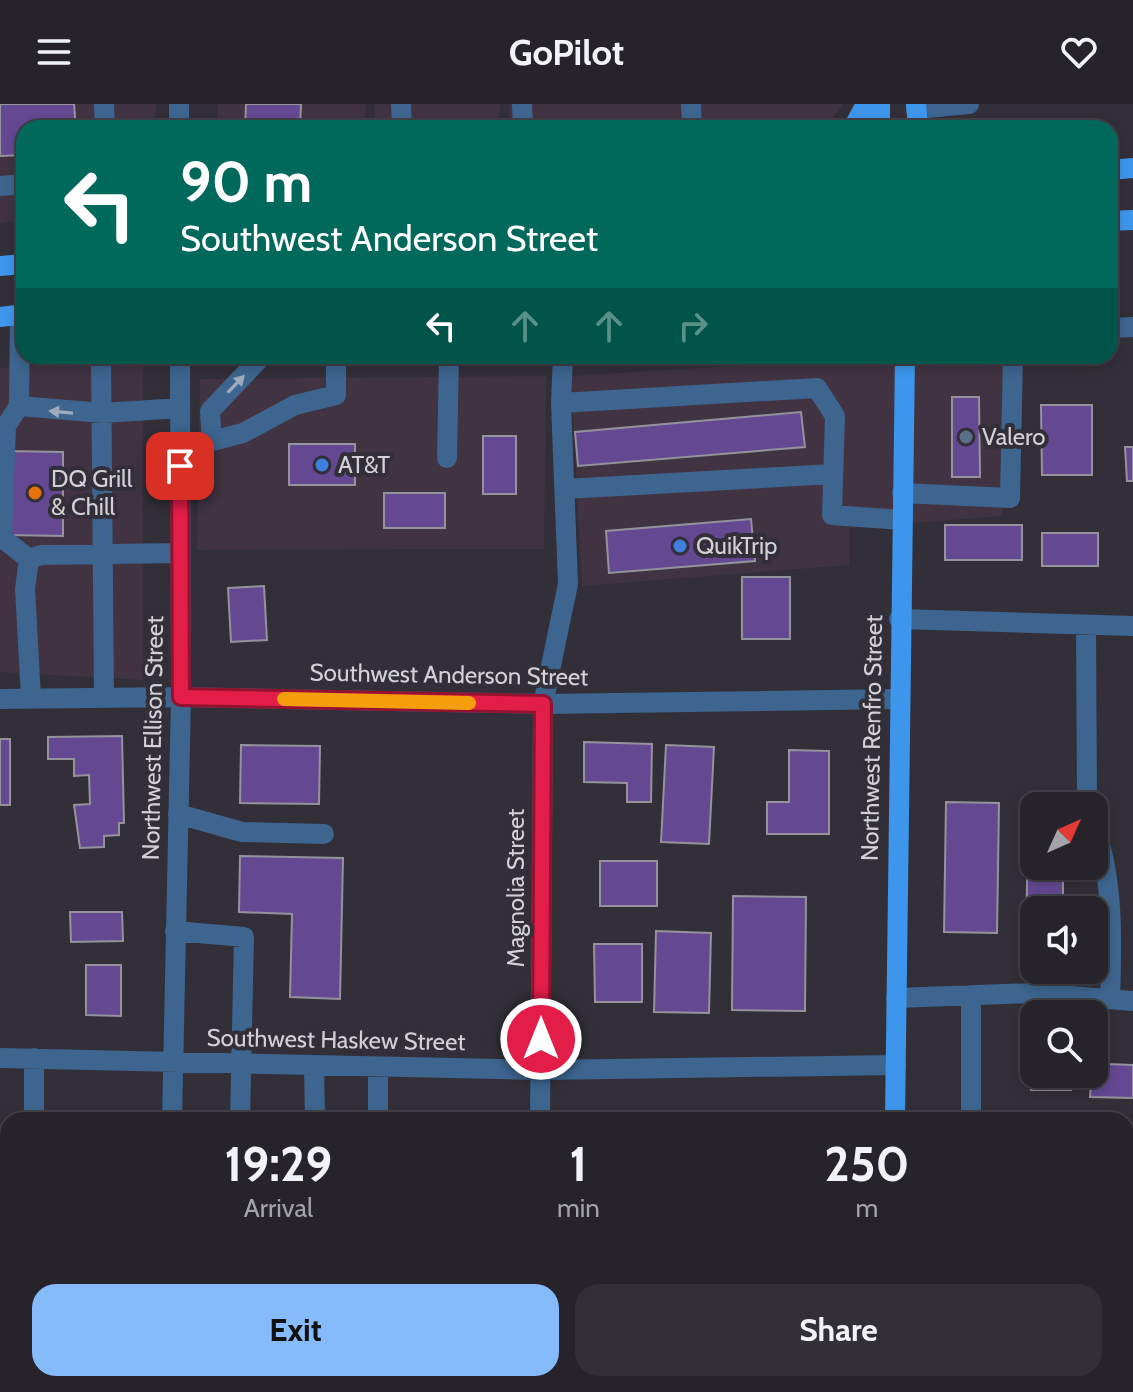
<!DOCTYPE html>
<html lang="en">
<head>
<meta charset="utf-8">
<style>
  :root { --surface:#26232a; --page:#322f36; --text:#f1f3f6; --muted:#a4a4a8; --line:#424047; --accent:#85bbfb }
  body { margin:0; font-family:Cabin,sans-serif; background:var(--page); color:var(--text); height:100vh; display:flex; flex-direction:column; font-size:30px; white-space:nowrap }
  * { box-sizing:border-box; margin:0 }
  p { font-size:26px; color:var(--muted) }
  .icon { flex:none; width:44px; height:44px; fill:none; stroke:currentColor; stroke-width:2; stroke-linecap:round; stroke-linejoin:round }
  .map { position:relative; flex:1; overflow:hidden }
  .side { position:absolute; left:0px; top:1008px; width:1134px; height:280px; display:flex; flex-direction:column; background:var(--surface); border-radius:24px 24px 0 0; box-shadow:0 4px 12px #0003,0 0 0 2px var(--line) }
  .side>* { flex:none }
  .hud { position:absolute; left:16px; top:16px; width:1102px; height:244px; border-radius:24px; box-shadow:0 4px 12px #0003,0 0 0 2px var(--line); background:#00695c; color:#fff; overflow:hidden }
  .needle { width:52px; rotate:45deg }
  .fabs { position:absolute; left:1020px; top:688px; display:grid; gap:16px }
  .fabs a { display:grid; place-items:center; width:88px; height:88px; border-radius:16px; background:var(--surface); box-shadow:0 4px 12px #0003,0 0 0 2px var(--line); font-size:40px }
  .pin { position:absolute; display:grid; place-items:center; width:68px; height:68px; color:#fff; margin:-34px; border-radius:16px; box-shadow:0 4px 12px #0006 }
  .me { position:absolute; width:88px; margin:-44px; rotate:0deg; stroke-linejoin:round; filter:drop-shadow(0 0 6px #0008) }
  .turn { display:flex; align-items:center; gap:28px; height:168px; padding:0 32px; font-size:36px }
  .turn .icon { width:104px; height:104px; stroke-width:2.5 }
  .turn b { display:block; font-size:56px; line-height:68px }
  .lanes { display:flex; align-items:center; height:76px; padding:0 32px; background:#0003; justify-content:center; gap:40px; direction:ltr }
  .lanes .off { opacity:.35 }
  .eta { display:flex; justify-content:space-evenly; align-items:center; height:136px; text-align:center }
  .eta b { font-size:48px; font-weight:700; line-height:56px }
  .action { display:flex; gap:16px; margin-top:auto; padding:16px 32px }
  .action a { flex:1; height:92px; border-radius:24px; background:var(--accent); color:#111; font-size:32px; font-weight:700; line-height:92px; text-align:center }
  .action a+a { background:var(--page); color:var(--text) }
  header { display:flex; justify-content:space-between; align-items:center; height:104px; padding:0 32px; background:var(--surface); font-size:36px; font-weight:700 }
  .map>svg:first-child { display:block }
</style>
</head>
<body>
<header><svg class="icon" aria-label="menu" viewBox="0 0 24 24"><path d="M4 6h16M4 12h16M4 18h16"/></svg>GoPilot<svg class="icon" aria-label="heart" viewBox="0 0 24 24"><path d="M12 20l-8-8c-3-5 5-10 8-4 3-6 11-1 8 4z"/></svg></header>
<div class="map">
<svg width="1133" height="1288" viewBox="0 0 1133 1288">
  <rect width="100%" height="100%" fill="#322f38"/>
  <path fill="#413341" d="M0,0H156L155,24H24V117L0,119Z
    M217,0H365L366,24H218Z
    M375,0H500L499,24H375Z
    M509,0H843L826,24H509Z
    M894,252H1004L1002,412L849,424V461L582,482L571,272Z
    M143,254V576L0,568V264Z
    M546,272L544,445L197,446L200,275Z"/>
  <path fill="#644892" stroke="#95929c" stroke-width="2" d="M0,0H74L76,24H24V51L0,52Z
    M246,0H301L300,24H245Z
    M952,293H979L980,373H952Z
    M1041,301H1092V371H1042Z
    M801,308L805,343L578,362L575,328Z
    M483,332H516V390H483Z
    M289,340H355V381H289Z
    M1125,343H1133V377H1127Z
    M6,347L63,348V432L6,431Z
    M384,389H445V424H384Z
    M751,415L755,457L609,469L606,427Z
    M945,421H1022V456H945Z
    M1042,429H1098V462H1042Z
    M742,473H790V535H742Z
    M264,482L267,536L231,538L228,484Z
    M122,632L124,719H119V731L104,732V743L80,744L74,701L90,700L89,671L74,672V655H48V633Z
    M0,635H10V701H0Z
    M584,638L652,640L651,698H627V679L584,678Z
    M241,641L320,642L319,700L240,699Z
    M666,641L714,643L709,740L661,738Z
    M789,646L829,647V730H767V698H789Z
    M946,698L999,699L997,829L944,828Z
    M1028,721H1034V762H1063V806H1034V840H1026Z
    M240,752L343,754L340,895L290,893L292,810L239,808Z
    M600,757H657V802H600Z
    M733,792L806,793L805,907L732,906Z
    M70,808H122L123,837L71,838Z
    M656,827L711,829L709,909L654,908Z
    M594,840H642V898H595Z
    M86,861H121V912L86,911Z
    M1094,939H1108V960L1133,961V994L1090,993Z
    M1031,952H1034V970H1070L1071,986H1031Z
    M79,1007H119V1016H79Z
    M1126,1158H1133V1235H1126Z
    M0,1206H8V1256H0Z
    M588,1280H831V1288H588Z
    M974,1280H1019V1288H974Z"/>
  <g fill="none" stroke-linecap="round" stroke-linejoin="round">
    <path stroke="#3d658f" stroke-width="20" d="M104,0L105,24
      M179,0V24
      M401,0L402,24
      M522,0L523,24
      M691,0L692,24
      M916,5L969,0
      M0,82L24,80
      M20,210L19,302L6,322L2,434L29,455
      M1110,224L1133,223
      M101,252L104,594
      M262,252L210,307L212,337L243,329L295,301L336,291V252
      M561,299L817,284L835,312L832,411L902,416
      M19,302L103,309L180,304
      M447,354L449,252
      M565,385L833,370
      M902,389L1010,394L1013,252
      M899,515L1133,522
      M1086,521L1087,702
      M31,594L25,485L29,455L41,451L180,449
      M0,595L181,593L543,600L898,595
      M178,710L242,728L324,730
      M1094,722C1114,775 1112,839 1110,895
      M175,827L244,833L240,1016
      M971,891V1016
      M896,894L1034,889L1133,897
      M0,954L541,966L896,961
      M314,962L315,1016
      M378,963V1016
      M34,1016V954
      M172,1016L181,593L180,252
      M540,1016L543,600L568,480L561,299L563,252
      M1126,1111L1133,1110
      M1126,1276H1133
      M241,1280V1288
      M317,1280L318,1288
      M382,1280V1288
      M456,1280L457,1288
      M1029,1280V1288
      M1078,1280L1079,1288
      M171,1288V1280
      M538,1288V1280"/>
    <path stroke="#3d96ec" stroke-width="20" d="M880,0V24
      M916,0L918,24
      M853,24L866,0
      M1110,66L1133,64
      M1110,117L1133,116
      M0,162L24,160
      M0,213L24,210
      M895,1016L905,252
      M897,1280V1288"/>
  </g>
  <defs><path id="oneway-solid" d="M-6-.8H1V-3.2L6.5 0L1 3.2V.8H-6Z" transform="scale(2)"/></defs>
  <g fill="#9eabbe">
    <use href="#oneway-solid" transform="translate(236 280) rotate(-46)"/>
    <use href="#oneway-solid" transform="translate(61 308) rotate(-175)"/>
  </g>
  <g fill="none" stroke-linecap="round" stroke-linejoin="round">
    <defs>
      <path id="route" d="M180,362L181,593L543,600L541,935"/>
    </defs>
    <use href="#route" stroke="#92132f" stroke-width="20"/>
    <use href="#route" stroke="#e11d48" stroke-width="14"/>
    <path stroke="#f59e0b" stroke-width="14" d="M284,595L469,599"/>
  </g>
  <circle fill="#5c6f8a" stroke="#322f38" stroke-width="3" cx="966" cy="333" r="8"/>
  <g fill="#3f7fe0" stroke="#322f38" stroke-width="3">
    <circle cx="322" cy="361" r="8"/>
    <circle cx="680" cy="442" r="8"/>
  </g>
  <circle fill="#e8710a" stroke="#322f38" stroke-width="3" cx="35" cy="389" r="8"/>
  <g text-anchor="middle" stroke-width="8" stroke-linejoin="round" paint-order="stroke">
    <g font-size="24" fill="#d3d1d7" stroke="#322f38" text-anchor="start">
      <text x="982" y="341">Valero</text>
      <text x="338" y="369">AT&amp;T</text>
      <text x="51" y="383">DQ Grill<tspan x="51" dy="28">&amp; Chill</tspan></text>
      <text x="696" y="450">QuikTrip</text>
    </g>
    <g font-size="24" fill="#d3d1d7" stroke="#322f38">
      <text transform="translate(449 571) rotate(1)" y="8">Southwest Anderson Street</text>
      <text transform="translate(153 634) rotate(-89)" y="8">Northwest Ellison Street</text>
      <text transform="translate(872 634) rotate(-89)" y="8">Northwest Renfro Street</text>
      <text transform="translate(516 784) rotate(-90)" y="8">Magnolia Street</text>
      <text transform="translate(336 936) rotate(1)" y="8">Southwest Haskew Street</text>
    </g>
  </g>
</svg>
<div class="fabs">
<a><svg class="needle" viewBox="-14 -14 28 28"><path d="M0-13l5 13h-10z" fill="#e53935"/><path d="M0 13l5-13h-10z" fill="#a4a4a8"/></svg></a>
<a><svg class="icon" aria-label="sound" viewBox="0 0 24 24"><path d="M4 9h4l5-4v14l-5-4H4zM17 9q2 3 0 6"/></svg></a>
<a><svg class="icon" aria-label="search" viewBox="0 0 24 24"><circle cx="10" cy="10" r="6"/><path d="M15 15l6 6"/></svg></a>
</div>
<div class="pin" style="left:180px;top:362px;background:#d93025"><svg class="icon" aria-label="arrive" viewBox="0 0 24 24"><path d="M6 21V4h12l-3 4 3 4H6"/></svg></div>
<svg class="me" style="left:541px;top:935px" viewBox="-20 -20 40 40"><circle r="17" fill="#e11d48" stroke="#fff" stroke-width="3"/><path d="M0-11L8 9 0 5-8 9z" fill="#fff"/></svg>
<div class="hud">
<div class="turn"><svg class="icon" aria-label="left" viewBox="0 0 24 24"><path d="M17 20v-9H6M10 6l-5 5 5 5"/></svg><div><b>90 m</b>Southwest Anderson Street</div></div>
<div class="lanes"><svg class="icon" aria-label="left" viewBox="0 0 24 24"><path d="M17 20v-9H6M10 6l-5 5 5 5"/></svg><svg class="icon off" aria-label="ahead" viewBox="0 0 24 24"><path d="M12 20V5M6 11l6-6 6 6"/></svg><svg class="icon off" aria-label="ahead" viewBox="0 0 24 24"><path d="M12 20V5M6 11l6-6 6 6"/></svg><svg class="icon off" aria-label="right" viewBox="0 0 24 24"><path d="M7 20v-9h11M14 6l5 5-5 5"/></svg></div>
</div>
<section class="side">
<div class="eta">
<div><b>19:29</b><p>Arrival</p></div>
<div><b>1</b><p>min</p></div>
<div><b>250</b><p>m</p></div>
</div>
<div class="action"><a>Exit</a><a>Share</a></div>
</section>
</div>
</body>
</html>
